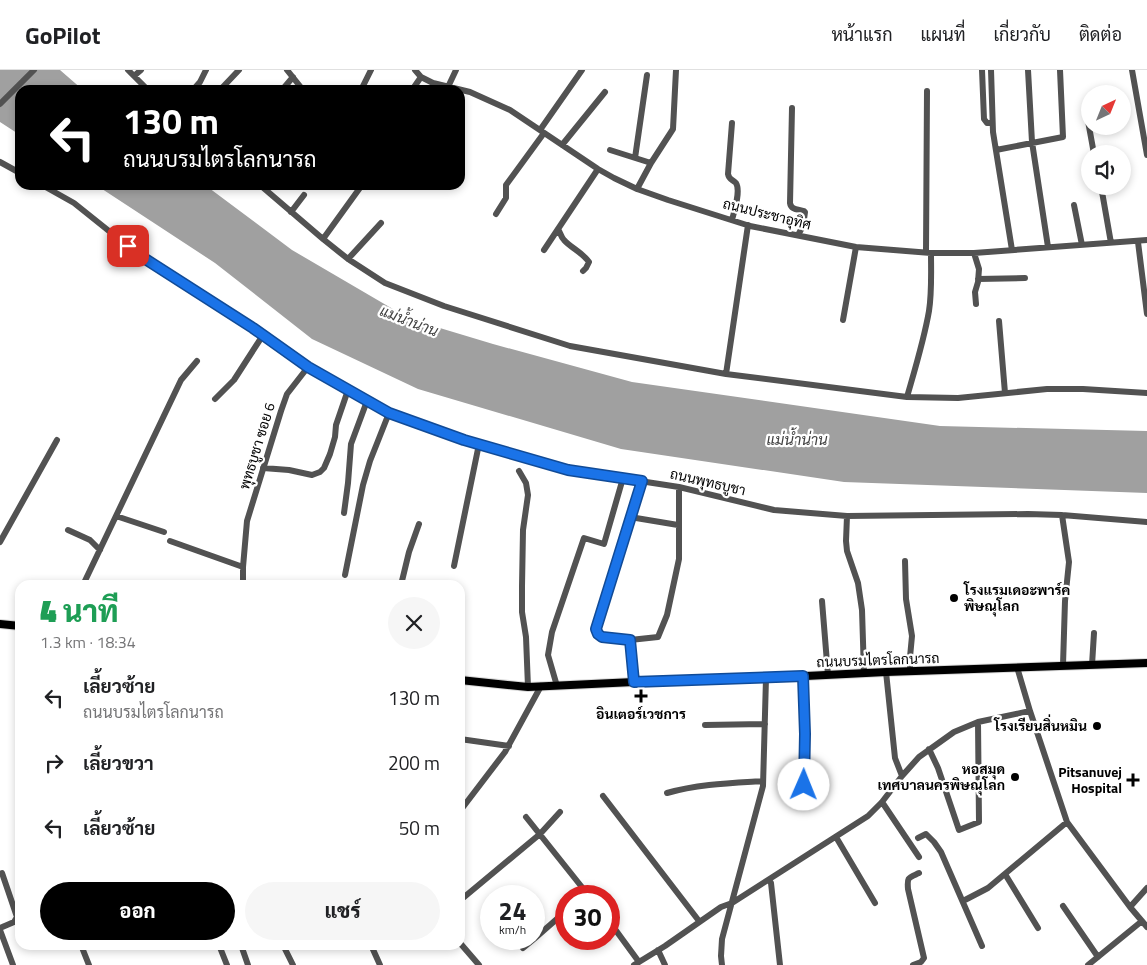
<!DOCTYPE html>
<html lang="th">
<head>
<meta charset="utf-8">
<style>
  :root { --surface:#fff; --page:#f6f6f6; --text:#202124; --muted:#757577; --line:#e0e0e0; --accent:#000 }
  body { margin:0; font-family:"Titillium Web",Sarabun,sans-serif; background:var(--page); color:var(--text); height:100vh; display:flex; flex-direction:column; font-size:19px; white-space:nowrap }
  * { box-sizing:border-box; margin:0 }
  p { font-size:16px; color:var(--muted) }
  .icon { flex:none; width:28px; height:28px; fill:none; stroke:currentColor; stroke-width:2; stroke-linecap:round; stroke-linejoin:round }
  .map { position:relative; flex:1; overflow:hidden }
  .details { position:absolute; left:15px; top:510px; width:450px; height:370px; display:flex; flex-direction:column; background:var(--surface); border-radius:15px; box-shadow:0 2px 8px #0003 }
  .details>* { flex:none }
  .hud { position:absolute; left:15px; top:15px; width:450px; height:105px; border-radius:15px; box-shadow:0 2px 8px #0003; background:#000; color:#fff; overflow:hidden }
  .needle { width:32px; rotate:43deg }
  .fabs { position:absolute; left:1081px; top:15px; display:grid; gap:10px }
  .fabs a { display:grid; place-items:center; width:50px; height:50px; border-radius:50%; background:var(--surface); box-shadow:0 2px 8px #0003; font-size:25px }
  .speed { position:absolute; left:480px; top:815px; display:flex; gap:10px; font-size:25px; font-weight:700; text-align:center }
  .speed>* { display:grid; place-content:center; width:65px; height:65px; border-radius:50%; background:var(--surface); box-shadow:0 2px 8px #0003; line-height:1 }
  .speed small { font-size:12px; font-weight:400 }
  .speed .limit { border:8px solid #d22; background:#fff; color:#111 }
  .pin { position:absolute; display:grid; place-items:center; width:42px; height:42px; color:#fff; margin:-21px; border-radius:10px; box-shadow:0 2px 8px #0006 }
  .me { position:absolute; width:55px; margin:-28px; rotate:1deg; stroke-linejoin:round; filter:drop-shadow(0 0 4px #0008) }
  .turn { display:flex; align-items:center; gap:18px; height:105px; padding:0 25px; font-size:22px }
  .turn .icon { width:65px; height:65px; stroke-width:2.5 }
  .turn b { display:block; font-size:35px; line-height:42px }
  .round { display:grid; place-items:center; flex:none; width:52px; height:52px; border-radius:26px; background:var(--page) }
  .overview { display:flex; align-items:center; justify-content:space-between; height:85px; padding:0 25px }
  h1 { font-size:30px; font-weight:800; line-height:38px; color:#1e9e55 }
  .primary-button { display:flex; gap:10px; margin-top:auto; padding:10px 25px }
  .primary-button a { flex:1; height:58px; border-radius:30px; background:var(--accent); color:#fff; font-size:20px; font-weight:800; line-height:58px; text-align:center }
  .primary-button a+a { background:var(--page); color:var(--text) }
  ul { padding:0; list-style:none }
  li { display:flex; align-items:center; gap:15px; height:65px; padding:0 25px }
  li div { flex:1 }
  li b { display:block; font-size:19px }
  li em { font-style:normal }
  header { display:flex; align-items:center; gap:30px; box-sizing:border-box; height:70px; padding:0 25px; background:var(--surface); border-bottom:1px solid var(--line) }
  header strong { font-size:24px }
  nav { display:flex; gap:28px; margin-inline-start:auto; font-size:18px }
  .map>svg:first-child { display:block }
</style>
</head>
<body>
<header>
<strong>GoPilot</strong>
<nav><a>หน้าแรก</a><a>แผนที่</a><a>เกี่ยวกับ</a><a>ติดต่อ</a></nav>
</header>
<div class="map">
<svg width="1147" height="895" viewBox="0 0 1147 895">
  <rect width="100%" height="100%" fill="#fff"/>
  <path fill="#a0a0a0" d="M0,0H60L83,20H20V65L0,52Z
    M96,115H205L292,180L410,249L493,274L632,312L940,356L1147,361V423L844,412L621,379L418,319L312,269L215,193Z"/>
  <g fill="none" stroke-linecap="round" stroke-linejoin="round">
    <defs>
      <path id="major" d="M0,554L20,556
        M460,610L528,617L634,612L766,608L886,602L1147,593"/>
    </defs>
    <use href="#major" stroke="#dbdbdb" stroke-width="10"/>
    <path stroke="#525252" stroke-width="6" d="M128,0L134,6L141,0
      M287,0L303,20
      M415,0L421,7L433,13L470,22L510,40L598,99L614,108L637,119L668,130L750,156L856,177L931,183H974L1147,170
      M982,0L984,49L987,53H992
      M991,0L993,62L1012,180
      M1028,0L1032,72L1048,177
      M1132,0L1147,85
      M134,6L148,20
      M448,17L456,0
      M193,20L200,12L206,0
      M220,20L239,0
      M282,20L293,7
      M361,20L371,0
      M412,20L421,7
      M0,34L34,0
      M792,38L790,133C791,140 798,139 804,141L805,142L803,156L798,165
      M1086,40L1094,84
      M540,60L582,0
      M562,75L605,22
      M610,80L651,93
      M996,80L1063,67L1060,0
      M635,88L647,5
      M0,92L20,103
      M42,115L74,133L139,185L253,258L308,297L389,343L464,370L568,400L679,417L774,440L847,446L1028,444L1062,445L1147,452
      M260,115L323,169L348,189L385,213L444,236L570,276L726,304L907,327L958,328L1047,319H1083L1147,323
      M1101,116L1111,173
      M637,119L651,93L673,59L676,0
      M1074,135L1082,175
      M291,142L304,125
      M496,144L506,128V115L544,63
      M732,150C734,142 741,121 736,113C732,109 729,110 728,104L732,53
      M558,159C560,162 561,167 564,170C571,178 582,182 589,192L586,198L583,201
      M323,169L362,115
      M1138,172L1147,244
      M544,180L598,99
      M926,182L927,21
      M974,183L979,199L978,212L975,222L976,234
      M348,189L381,153
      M978,209L1025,208
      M843,250L856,177
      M999,251L1005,323
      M726,304L748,155
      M907,327C915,299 924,270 929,241C932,222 931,202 931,183
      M215,329L234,310L263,265
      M263,398L289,400L312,405L320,402L324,398L330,384L335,367L336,355L348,320
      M519,401L526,413L528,425L523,460L522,516V542L526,567L528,617
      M344,443L348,413L351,374L367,331
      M1062,445L1069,492L1065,531L1063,595
      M116,446L164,462
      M847,446L846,471L847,481L858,513L862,540L864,603
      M630,447L678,455
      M68,460L90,470L100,480
      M170,471L243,497
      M0,472L57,370
      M905,491L906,529L912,566L910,587V601
      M454,496L479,374
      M345,505L363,415L370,391L389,343
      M83,515L181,310L197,291
      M243,515V497L247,451L281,341L287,324L308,297
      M401,515L409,482L419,454
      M822,531L828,605
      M630,570L658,567L667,545L679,489V417
      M1092,595L1094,563
      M1017,597L1030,641L1067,752L1130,837L1147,857
      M886,602L895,688L902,706
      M803,606L805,664L804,715
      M634,612L630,570L602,567L597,564L596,559L642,411
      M557,616L548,585L552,562L584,468L604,474L623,408
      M705,655L765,654
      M460,669L509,676
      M929,679L938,698L959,760L979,752L978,652
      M667,723C698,714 731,713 763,711
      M603,726L699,851
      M882,732L919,787
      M460,741L505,682L541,616
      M526,747L589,826
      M836,767L875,833
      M918,768L926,764L934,772L941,782L982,876
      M1005,804L1038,858
      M769,810L771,813L780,895
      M463,828L540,764L560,742
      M963,831L988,818L1067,752
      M1063,836L1098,887
      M1130,837L1147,818
      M609,851L639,892
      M0,858L14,852L17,847L2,803
      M0,860L13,895
      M534,869L566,841
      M460,873L479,895
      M81,875L89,895
      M219,875L227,895
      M241,875L248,895
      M283,875L293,895
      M371,875L380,895
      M523,878L534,869
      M658,880L665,895
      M634,895L665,876L721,837L732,833L868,746L882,732L902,706L919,687L954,662L978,652L1030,641
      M722,895L721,886L722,869L763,716L766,608
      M913,895L921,892L924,888L908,819C907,807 908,808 919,803
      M1088,895L1142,851"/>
    <use href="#major" stroke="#000" stroke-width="8"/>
  </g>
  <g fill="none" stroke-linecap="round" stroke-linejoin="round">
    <defs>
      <path id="route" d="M128,176L139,185L253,258L308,297L389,343L464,370L568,400L642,411L596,559L598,564L602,567L630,570L634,612L803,606L805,664L804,715"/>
    </defs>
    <use href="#route" stroke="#114b97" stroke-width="12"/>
    <use href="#route" stroke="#1a73e8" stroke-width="9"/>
  </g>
  <g fill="#000" stroke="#fff" stroke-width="2">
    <circle cx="954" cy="528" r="5"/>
    <path d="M638.5 618.5h5v5h5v5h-5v5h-5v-5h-5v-5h5z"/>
    <circle cx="1097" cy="656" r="5"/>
    <circle cx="1015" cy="707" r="5"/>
    <path d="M1130.5 702.5h5v5h5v5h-5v5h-5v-5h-5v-5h5z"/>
  </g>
  <g text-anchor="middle" stroke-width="4.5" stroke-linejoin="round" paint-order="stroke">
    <g font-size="14" fill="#000" stroke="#fff">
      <text transform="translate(767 144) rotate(14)" y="5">ถนนประชาอุทิศ</text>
      <text transform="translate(257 376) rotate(-73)" y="5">พุทธบูชา ซอย 6</text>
      <text transform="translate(708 412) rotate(13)" y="5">ถนนพุทธบูชา</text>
      <text transform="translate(878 590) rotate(-2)" y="5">ถนนบรมไตรโลกนารถ</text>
    </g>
    <g font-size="14" font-weight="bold" fill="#000" stroke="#fff" text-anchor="end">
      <text x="964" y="525" text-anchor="start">โรงแรมเดอะพาร์ค<tspan x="964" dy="16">พิษณุโลก</tspan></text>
      <text x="641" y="649" text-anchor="middle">อินเตอร์เวชการ</text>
      <text x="1087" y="661">โรงเรียนสิ่นหมิน</text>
      <text x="1005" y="704">หอสมุด<tspan x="1005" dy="16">เทศบาลนครพิษณุโลก</tspan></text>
      <text x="1122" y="707">Pitsanuvej<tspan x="1122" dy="16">Hospital</tspan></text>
    </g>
    <g font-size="15" font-style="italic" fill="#414141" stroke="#fff">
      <text transform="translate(409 251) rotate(21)" y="5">แม่น้ำน่าน</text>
      <text x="797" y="375">แม่น้ำน่าน</text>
    </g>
  </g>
</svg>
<div class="fabs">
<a><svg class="needle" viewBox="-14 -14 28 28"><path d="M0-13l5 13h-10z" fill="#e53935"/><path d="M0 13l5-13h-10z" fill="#757577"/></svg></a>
<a><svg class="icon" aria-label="sound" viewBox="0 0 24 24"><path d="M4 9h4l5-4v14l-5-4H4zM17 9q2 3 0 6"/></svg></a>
</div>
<div class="speed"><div>24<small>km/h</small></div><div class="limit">30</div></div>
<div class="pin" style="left:128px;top:176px;background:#d93025"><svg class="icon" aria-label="arrive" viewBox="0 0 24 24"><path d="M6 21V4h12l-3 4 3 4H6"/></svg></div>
<svg class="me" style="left:804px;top:715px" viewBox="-20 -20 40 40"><circle r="19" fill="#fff"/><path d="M0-13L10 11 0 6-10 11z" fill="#1a73e8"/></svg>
<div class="hud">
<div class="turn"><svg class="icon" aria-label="left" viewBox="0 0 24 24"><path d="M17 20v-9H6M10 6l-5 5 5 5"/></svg><div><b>130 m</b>ถนนบรมไตรโลกนารถ</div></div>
</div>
<section class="details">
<div class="overview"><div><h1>4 นาที</h1><p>1.3 km · 18:34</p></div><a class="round"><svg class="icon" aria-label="close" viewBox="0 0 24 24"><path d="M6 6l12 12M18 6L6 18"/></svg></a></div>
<ul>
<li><svg class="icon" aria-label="left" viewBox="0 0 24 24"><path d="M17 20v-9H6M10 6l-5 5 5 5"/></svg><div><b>เลี้ยวซ้าย</b><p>ถนนบรมไตรโลกนารถ</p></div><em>130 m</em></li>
<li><svg class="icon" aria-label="right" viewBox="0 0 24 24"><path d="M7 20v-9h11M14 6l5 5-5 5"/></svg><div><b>เลี้ยวขวา</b></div><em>200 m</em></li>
<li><svg class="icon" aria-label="left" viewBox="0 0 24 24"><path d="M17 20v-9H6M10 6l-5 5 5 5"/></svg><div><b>เลี้ยวซ้าย</b></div><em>50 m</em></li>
</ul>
<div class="primary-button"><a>ออก</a><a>แชร์</a></div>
</section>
</div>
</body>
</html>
